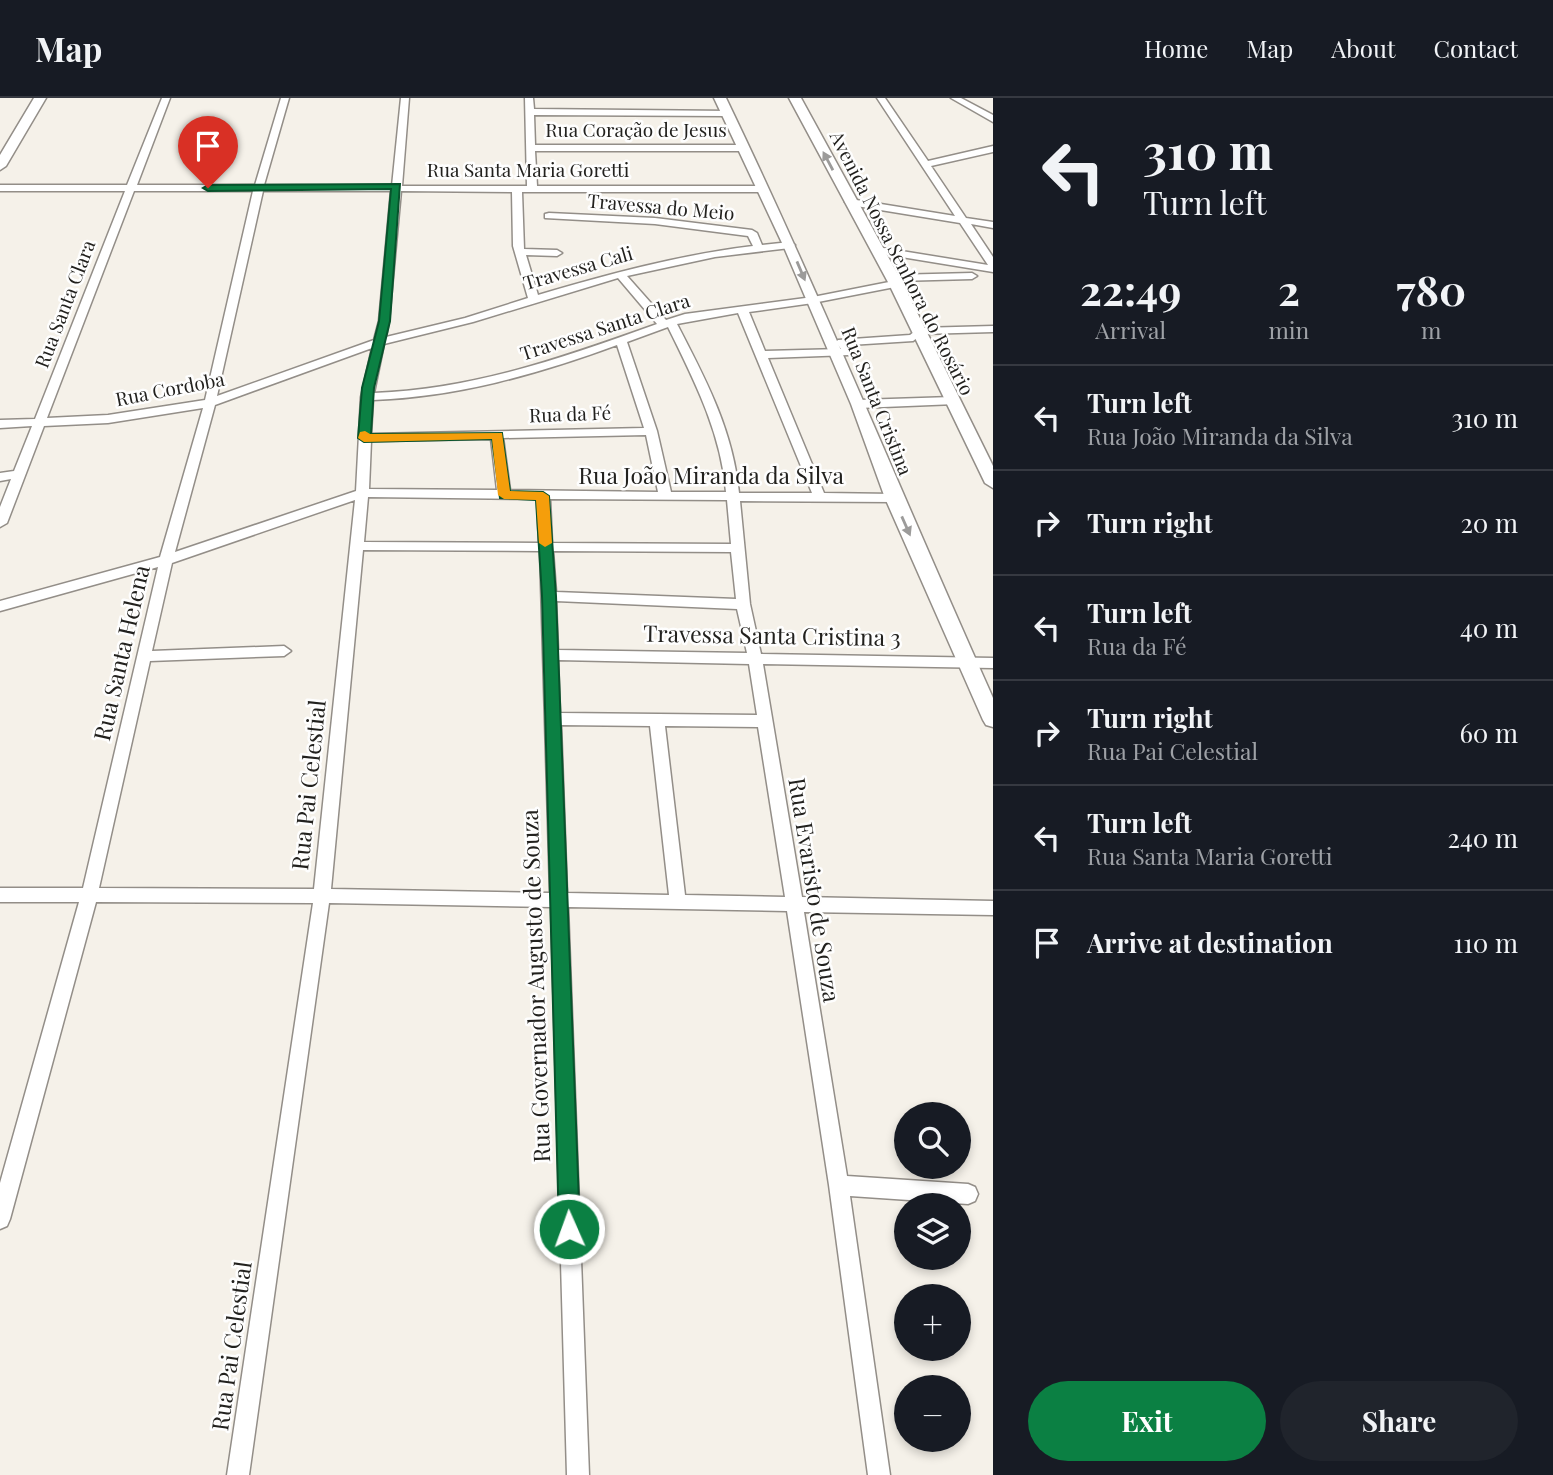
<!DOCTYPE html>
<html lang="en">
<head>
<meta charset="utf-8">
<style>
  :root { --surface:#171b24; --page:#20242c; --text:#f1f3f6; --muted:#9ea1a6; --line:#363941; --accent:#0b8043 }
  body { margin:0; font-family:"Playfair Display",serif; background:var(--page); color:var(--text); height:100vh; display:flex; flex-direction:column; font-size:26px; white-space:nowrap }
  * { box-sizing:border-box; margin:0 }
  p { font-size:23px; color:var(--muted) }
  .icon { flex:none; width:38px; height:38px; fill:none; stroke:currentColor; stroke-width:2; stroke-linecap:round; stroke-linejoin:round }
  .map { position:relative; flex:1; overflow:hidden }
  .side { display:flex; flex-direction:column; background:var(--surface); width:560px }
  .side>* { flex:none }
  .banner { background:#171b24; color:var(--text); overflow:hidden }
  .tools { position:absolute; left:894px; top:1004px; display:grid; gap:14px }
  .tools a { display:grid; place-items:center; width:77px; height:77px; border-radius:50%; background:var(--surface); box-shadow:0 4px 10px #0003; font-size:35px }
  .pin { position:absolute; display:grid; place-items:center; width:60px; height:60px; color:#fff; margin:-72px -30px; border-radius:50% 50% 50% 0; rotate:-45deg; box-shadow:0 0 7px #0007 }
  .pin .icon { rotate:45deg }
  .me { position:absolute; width:77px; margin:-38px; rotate:358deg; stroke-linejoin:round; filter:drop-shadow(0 0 5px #0008) }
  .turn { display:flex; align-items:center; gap:24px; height:147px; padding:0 35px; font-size:32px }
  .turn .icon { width:91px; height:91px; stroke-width:2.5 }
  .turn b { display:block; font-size:49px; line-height:60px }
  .eta { display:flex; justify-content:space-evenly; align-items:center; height:119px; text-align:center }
  .eta b { font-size:42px; font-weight:700; line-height:49px }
  .primary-button { display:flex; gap:14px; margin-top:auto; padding:14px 35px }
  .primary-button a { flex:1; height:80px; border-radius:42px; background:var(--accent); color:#fff; font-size:28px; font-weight:700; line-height:80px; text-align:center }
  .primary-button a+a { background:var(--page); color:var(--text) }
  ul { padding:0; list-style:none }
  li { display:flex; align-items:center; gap:21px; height:105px; padding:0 35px; border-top:2px solid var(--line) }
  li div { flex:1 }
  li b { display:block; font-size:26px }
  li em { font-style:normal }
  header { display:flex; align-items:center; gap:42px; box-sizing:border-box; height:98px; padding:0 35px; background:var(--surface); border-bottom:2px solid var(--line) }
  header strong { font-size:33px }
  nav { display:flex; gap:38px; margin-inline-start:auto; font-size:24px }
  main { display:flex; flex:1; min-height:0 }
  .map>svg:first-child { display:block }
</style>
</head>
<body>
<header>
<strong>Map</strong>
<nav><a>Home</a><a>Map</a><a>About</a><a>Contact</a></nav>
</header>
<main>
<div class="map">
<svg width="993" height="1377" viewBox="0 0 993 1377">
  <rect width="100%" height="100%" fill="#f5f1e9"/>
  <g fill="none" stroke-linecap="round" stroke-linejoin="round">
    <defs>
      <path id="street" d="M162,0H170L137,87H255L281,0H289L264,87L392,88L401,0H409L402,88H527L525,0H533L534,11L730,13V17L727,18L534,17L535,47H742L747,50L742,53H535L537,88H762L767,91L762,94H522L524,151L557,152L562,155L557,158L526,157L538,197C609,176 679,157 753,148L748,138L655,126L545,120V116L549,115L655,120L752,132L757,135L762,147L790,144L795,147L790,150L715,159L627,178L666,222L685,216L813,199L894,183L888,180L893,177L972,175L977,178L972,181L897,183L901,186L900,188L813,205L749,214L765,253L841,251L836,244L838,242L910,237L919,230L993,228V234L922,236L913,243L850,247L855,254L849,257L768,260L824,395L894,396L900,400L894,404L740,403L750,506L761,556L993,560V570L763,566L802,799L993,803V817L804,814L847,1078L968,1086L975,1089L978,1096L975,1103L968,1106L850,1098L890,1377H868L829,1087L787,813L568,809L589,1377H567L551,809L329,805L249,1377H227L313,805L96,804L10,1121L7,1128L0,1131V1085L79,804H0V790H83L158,469L0,513V503L160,459L203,310L108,325L44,328L7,425L0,429V409L11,381L0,383V375L14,373L32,328L0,330V322L35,321L125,93H0V87H127ZM134,93H253L205,302L108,317L47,320ZM263,93H391L379,223L374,242L217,298ZM401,93L512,94L513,148L528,200L465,220L386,239L389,223ZM618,180L657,226C562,260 475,291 374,295L384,246L473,224ZM738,215L812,395H739C733,332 705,280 677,226ZM668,229C694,282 721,334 726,394H671L657,333L627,244ZM617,247L644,330L371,336L373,302C458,299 538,276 617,247ZM372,250L361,299L356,393L175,454L215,307ZM646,337L658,394L510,392L503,340ZM491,341L497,392L369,391L371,343ZM368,399L537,401L539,445L364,444ZM550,401L727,402L731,446L552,445ZM355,402L314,791L99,790L150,563L284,558L291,553L284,548L152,553L172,465ZM363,452L540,453L550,795L331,791ZM553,453L731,454L736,501L556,494ZM556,503L737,511L747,555L558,552ZM558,562L749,566L757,617L560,615ZM561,627L650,628L669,797L567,795ZM665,628L758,629L785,799L685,797Z
        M877,0H885L928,63L993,48V54L931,68L966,120L993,124V130L971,126L993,159V174L877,155L872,152L877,149L988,167L960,125L850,107L845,104L850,101L955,118Z
        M951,0H961L993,17V24Z
        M952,299L956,300V306L859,310L853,306L859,302Z"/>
      <path id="secondary" d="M34,0H46L6,68L0,72V57Z
        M714,0H726C821,197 903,400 993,600V629L986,627L983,622L885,400L851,306L783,147Z
        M789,0H801L903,186L993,368V390L985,385L889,186Z"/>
    </defs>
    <use href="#street" stroke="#938e88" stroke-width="3"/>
    <use href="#secondary" stroke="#938e88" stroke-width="3"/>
    <use href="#street" fill="#fff" fill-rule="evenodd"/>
    <use href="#secondary" fill="#fff" fill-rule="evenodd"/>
  </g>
  <defs><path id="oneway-solid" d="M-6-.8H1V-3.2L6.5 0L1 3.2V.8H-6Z" transform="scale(1.75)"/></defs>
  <g fill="#9c9b9a">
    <use href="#oneway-solid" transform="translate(828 63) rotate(-118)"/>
    <use href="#oneway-solid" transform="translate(801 173) rotate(67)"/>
    <use href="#oneway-solid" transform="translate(906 428) rotate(66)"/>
  </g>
  <path fill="#0b8043" stroke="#07532c" stroke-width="2" d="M400,86L390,223L374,290L371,336L502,335L510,393L543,394L549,398L556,498L580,1131L577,1138L569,1141L562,1138L559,1131L542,498L536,402L500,400L492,341L364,344L358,340L362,290L379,223L391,91L208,93L203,90L208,87Z"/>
  <path fill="#f59e0b" d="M365,333L370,336L502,335L510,393L543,394L549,398L552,445L545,449L539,445L536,402L504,401L498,397L492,341L364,344L358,340L360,334Z"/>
  <g text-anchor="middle" stroke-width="5" stroke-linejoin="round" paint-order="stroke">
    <g font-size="19" fill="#22211e" stroke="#fefefe">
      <text x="636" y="39">Rua Coração de Jesus</text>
      <text x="528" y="79">Rua Santa Maria Goretti</text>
      <text transform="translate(661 109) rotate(5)" y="7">Travessa do Meio</text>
      <text transform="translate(902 165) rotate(63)" y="7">Avenida Nossa Senhora do Rosário</text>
      <text transform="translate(578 170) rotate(-16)" y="7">Travessa Cali</text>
      <text transform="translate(65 206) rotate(-69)" y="7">Rua Santa Clara</text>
      <text transform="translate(605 229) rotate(-18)" y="7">Travessa Santa Clara</text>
      <text transform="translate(170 291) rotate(-11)" y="7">Rua Cordoba</text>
      <text transform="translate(877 303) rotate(68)" y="7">Rua Santa Cristina</text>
      <text transform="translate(570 316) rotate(-2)" y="7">Rua da Fé</text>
    </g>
    <g font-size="23" fill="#22211e" stroke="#fefefe">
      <text x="711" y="386">Rua João Miranda da Silva</text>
      <text transform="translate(772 538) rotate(1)" y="8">Travessa Santa Cristina 3</text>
      <text transform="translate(122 555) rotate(-77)" y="8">Rua Santa Helena</text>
      <text transform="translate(309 687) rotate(-84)" y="8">Rua Pai Celestial</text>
      <text transform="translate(814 792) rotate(81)" y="8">Rua Evaristo de Souza</text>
      <text transform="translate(536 888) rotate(-92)" y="8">Rua Governador Augusto de Souza</text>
      <text transform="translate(232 1248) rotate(-82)" y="8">Rua Pai Celestial</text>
    </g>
  </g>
</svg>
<div class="tools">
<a><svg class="icon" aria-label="search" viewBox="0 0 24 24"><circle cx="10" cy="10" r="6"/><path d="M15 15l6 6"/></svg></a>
<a><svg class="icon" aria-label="layers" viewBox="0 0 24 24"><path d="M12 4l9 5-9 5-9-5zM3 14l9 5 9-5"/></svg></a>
<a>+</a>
<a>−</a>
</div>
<div class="pin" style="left:208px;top:90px;background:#d93025"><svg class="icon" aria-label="arrive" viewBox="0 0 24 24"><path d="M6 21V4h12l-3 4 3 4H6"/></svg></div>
<svg class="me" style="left:569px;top:1131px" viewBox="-20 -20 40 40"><circle r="17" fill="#0b8043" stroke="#fff" stroke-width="3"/><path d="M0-11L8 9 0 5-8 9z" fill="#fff"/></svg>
</div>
<section class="side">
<div class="banner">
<div class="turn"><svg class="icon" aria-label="left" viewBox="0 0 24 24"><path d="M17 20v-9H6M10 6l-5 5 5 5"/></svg><div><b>310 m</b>Turn left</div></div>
</div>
<div class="eta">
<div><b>22:49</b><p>Arrival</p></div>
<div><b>2</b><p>min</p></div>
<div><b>780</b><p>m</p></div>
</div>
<ul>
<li><svg class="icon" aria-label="left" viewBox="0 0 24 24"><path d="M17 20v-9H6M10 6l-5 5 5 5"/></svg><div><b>Turn left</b><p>Rua João Miranda da Silva</p></div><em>310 m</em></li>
<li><svg class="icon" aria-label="right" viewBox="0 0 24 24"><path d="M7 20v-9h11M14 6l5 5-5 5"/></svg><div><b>Turn right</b></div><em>20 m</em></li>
<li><svg class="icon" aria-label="left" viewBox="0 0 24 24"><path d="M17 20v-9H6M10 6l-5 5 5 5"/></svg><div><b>Turn left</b><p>Rua da Fé</p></div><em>40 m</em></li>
<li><svg class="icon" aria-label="right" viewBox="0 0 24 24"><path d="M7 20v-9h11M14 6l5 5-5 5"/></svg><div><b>Turn right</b><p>Rua Pai Celestial</p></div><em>60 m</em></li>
<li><svg class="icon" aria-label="left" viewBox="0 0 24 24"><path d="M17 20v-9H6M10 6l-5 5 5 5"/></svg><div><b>Turn left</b><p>Rua Santa Maria Goretti</p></div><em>240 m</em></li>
<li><svg class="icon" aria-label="arrive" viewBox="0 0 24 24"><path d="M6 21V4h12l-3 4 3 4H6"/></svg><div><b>Arrive at destination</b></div><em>110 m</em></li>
</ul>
<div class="primary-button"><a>Exit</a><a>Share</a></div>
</section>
</main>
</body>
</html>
